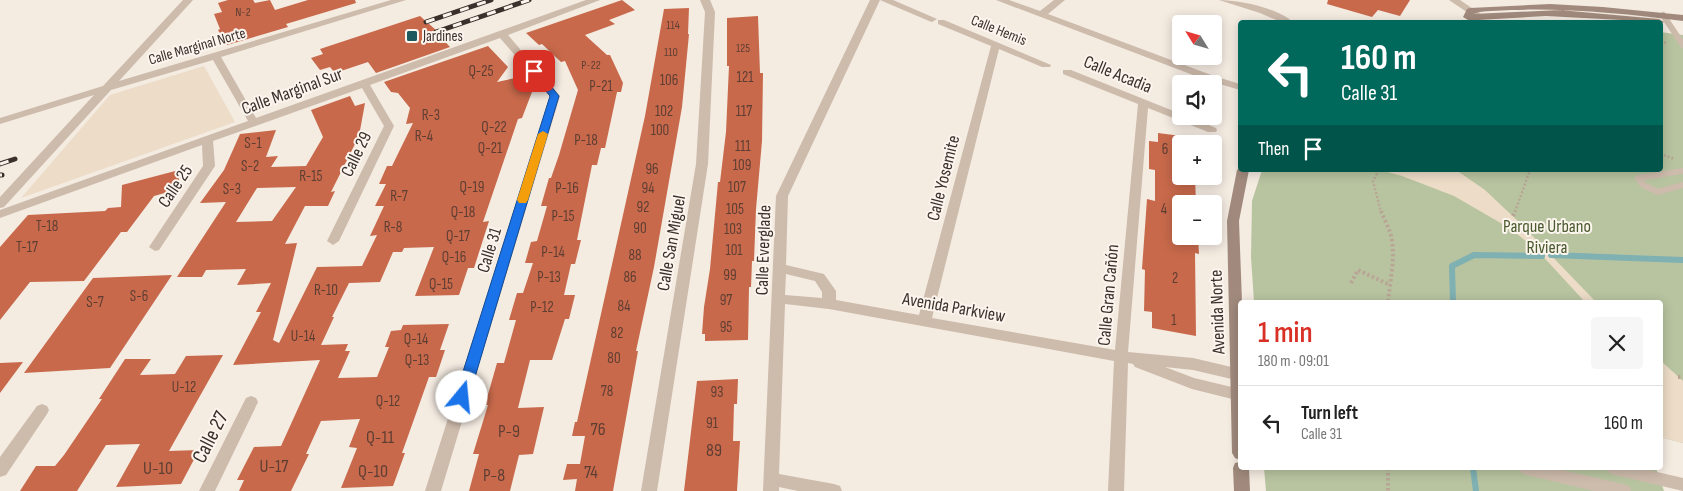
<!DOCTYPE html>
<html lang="en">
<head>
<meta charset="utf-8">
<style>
  :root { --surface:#fff; --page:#f6f6f6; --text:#222; --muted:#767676; --line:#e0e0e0; --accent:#d93025 }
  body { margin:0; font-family:"Sofia Sans Condensed",sans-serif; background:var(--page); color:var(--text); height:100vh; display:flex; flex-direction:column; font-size:19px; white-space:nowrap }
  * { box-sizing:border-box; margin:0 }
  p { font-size:16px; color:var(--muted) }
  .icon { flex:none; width:28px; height:28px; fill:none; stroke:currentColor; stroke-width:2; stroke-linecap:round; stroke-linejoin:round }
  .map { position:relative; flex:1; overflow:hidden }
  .side { position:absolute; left:1238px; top:300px; width:425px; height:170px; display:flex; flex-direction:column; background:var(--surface); border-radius:5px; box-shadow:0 2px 12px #0003 }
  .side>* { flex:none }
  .hud { position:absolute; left:1238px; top:20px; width:425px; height:152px; border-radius:5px; box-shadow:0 2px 12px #0003; background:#00695c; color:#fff; overflow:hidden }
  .needle { width:32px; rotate:307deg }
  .tools { position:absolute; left:1172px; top:15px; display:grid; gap:10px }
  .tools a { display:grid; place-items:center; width:50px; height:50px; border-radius:5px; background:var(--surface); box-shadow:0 2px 12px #0003; font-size:25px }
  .pin { position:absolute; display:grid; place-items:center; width:42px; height:42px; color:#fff; margin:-21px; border-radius:10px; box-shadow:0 2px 8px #0006 }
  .me { position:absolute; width:55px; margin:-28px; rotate:17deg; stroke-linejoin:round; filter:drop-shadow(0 0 4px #0008) }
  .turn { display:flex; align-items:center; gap:18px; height:105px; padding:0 20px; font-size:22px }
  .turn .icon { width:65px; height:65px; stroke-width:2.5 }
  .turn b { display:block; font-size:35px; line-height:42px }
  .then { display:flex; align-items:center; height:48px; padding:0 20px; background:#0003; gap:10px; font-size:19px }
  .round { display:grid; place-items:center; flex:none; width:52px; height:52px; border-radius:5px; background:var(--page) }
  .headline { display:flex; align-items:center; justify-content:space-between; height:85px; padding:0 20px }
  h1 { font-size:30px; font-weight:600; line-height:38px; color:var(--accent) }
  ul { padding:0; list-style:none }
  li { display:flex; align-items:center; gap:15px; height:75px; padding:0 20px; border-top:1px solid var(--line) }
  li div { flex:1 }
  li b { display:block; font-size:19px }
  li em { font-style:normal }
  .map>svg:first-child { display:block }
</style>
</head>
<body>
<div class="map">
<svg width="1683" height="491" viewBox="0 0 1683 491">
  <rect width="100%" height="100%" fill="#f4ebe1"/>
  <path fill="#b8c4a0" d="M1660,32L1683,35V443L1660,437V302H1254L1251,257L1252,201L1262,170H1660Z
    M1264,468H1656L1664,491H1266Z"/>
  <path fill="#ecdcc8" d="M204,66L235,122L21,198L110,95Z
    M1380,170H1456L1485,190L1521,224L1596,302H1585L1538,251L1511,229L1454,196L1402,176Z
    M1660,360L1683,381V443L1660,437Z"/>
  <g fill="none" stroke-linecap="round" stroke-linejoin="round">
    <path stroke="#7fb0b2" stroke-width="6" d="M1551,255L1683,260
      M1453,302L1452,266L1474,255L1542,256
      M1473,468L1476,491"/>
  </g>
  <path fill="#c8694b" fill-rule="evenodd" d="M228,0H253L255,3L270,0L275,10L308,0H355L356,3L286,24L288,27L227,45L218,30L220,29L214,14L222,12L218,3Z
    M622,0L635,10L609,20L615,24L585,35L607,55H610L623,83L621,92H617L605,148H601L597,165H592L577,240H581L575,264H571L564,295H575L569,319H565L552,360H530L518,408L544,407L533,454L519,455L510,491H469L479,454H473L488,405H485L497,363H504L516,320H509L517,293H523L533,263H525L531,242L537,241L547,206H541L549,178H551L559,155L578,90L565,61L561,62L542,44L539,45L526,33Z
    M1328,0H1410L1400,16L1378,10L1372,17L1327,4Z
    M689,8L688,34H689L682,107L654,267L636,351H638L613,491H575L577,479L563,480L567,464H580L585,436H572L575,422H577L645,116L664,9Z
    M420,16L437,31L436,32L450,47L376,73L368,62L335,73L330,67L320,70L311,58L323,54L320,49Z
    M758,16L760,73H763L762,141L756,209L754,261H752L751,287H749L748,340L705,341V334H702L704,307L710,269L718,182H720L726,132L729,66H727V18Z
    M488,46L508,67L497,82L520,77L524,91L532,92L522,118L518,119L483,222L489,221L474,268H468L459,295L415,296L434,247L404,248L402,252H393L380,282L349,283L332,317H334L321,345L348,344L345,351H350L338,378L377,377L389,347H385L391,331L401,330L403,325L449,324L440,350H445L436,377H429L402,453H405L393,486L341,488L357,448L349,447L360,419L321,421L306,454H309L291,491H239L244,480H237L254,447L281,446L320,360L233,365L261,312H256L271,283L237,285L246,269L206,270L202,277H177L226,202L200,203L224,170L240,134L276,130L266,157L278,156L271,167L306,166L323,137L311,110L350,96L355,106L365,103L359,136L331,192L335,191L328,206H305L285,244L297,243L273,340L279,343L317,267L362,266L377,235L370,236L384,206H375L386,184H379L387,166H392L413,123L406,124L410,108L398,93L391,92L384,82ZM296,187L272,221L236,222L257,188Z
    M1158,133L1181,136V176H1195L1196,204H1181V236H1198L1199,254L1195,253L1196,336L1152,328V312L1144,311L1145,270L1142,269L1147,199L1155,201V170L1149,169V141L1158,142Z
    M179,170V189L154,196L127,232H121L84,281L30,282L0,320V247L28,215L105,211L108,208L121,207L122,185Z
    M172,275L110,368L24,373L93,278Z
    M223,355L169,451L199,450L181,484L116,487L140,444L106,445L77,491H20L36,466H55L64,455L102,399H99L125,359H151L140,375L175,374L186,356Z
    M23,362L0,393V363Z
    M738,379L737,404H734L733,441H740L737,491H684L697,381Z"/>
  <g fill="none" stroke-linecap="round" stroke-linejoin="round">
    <path stroke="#b9a596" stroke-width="2.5" stroke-dasharray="2 2" stroke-linecap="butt" d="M1660,42L1667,43
      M1660,154L1675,159
      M1379,170L1373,181L1381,212
      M1515,212L1530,170"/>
    <path stroke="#b9a596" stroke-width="4" stroke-dasharray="2.5 2.5" stroke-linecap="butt" d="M1381,211C1384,219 1389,227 1391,236C1396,257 1390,281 1388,302
      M1513,216L1515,211
      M1351,283L1358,270L1390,285
      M1678,377H1683
      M1388,468V491"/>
    <path stroke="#cdbbac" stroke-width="6" d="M1663,15L1683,45
      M1683,171L1638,178L1643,185L1658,192L1683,185"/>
    <path fill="#cdbbac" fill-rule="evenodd" d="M183,0H193L119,81L391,0H406L221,57L256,118L586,0H600L508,35L560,96L441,491H425L550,96L500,38L370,85L394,126L339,241L333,245L327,241L384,126L362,88L213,141L215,166L159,250L155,251L149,247L203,166L202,145L0,218V210L248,121L213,60L111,90L4,207L0,208V197L94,95L0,124V118L103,86Z
      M700,0H710L715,12L708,164L657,491H641L696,164L705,12Z
      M870,0H880L788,196L786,265L824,274L836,291V300L919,315L991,46L938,24V20H944L1051,65L1050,67H1042L999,49L932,318L1115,350L1138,104L1063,74V70H1071L1181,114V116H1187L1216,128L1217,130L1216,132H1208L1148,108L1128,352L1193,358L1240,369V381L1193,370L1165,367L1194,378L1240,389V401L1192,389L1135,367L1133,364L1128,363L1124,491H1108L1114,361L829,309L785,304L779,474L834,484L840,486L842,491H798L779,487V491H763L776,196ZM786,274L815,281L822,292V298L785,295Z
      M880,0H893L937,19L932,22L929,21Z
      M996,0H1009L1040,11L1054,0H1065L1048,14L1214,76L1240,84V90L1206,80Z
      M1219,0C1239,0 1278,8 1293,22H1281L1260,13Z
      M1449,0H1460L1485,17L1480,20L1477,19Z
      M251,396L256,398L258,402L215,491H199L246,398Z
      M42,404L47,406L49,410L47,414L6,475L0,477V457L37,406Z
      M1519,468H1553L1623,484L1629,486L1631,491H1594L1527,475L1521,473Z
      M1607,468H1640L1683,478V491L1615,475L1609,473Z"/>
    <path fill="#a18a7d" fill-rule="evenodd" d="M1550,4L1603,7L1683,15V21C1626,14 1569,8 1511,10C1499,11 1483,10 1473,14L1560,10L1659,19L1664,22L1660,25V22L1546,16L1478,20H1468L1463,17L1467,9L1470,8Z
      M1240,167V170H1249L1239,221L1242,302H1240V460L1235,458L1232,453L1227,221L1237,170Z
      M1240,462V468H1249L1250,491H1234L1233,468L1235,463Z"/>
    <defs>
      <path id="rail" d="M426,22L491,0
        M436,32L529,0
        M0,164L15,159
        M0,175H2"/>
    </defs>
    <use href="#rail" stroke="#3b302b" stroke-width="5"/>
    <use href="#rail" stroke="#fbf5ee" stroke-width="3" stroke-dasharray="9" stroke-linecap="butt"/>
  </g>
  <path fill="#1a73e8" stroke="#114b97" d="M534,68L537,69L559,96L469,397L467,401L462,402L457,401L455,397L550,96L529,71Z"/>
  <path fill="#f59e0b" d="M543,131L548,134L528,200L526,203H519L517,200L538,134Z"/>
  <rect fill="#1f5a5e" stroke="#fbf5ee" stroke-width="2" x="406" y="30" width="12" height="12" rx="2.5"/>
  <g text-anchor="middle" stroke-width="4" stroke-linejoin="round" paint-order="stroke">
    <g font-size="12" fill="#5e3e33">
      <text x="243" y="16">N-2</text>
      <text x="673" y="29">114</text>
      <text x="743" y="52">125</text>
      <text x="671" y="56">110</text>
      <text x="591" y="69">P-22</text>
    </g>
    <g font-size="15" fill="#3b302b" stroke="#fbf5ee">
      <text transform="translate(999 30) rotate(22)" y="5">Calle Hemis</text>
      <text transform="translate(197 46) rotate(-16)" y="5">Calle Marginal Norte</text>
    </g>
    <g font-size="15" fill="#3b302b" stroke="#fbf5ee" text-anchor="start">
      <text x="423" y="41">Jardines</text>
    </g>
    <g font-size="15" fill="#5e3e33">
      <text x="481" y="76">Q-25</text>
      <text x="745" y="82">121</text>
      <text x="669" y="85">106</text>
      <text x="601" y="91">P-21</text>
      <text x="664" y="116">102</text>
      <text x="744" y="116">117</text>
      <text x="431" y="120">R-3</text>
      <text x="494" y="132">Q-22</text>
      <text x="660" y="135">100</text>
      <text x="424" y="141">R-4</text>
      <text x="586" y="145">P-18</text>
      <text x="253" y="148">S-1</text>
      <text x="743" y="151">111</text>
      <text x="490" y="153">Q-21</text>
      <text x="1165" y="154">6</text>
      <text x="742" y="170">109</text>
      <text x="250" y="171">S-2</text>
      <text x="652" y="174">96</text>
      <text x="311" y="181">R-15</text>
      <text x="472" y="192">Q-19</text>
      <text x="737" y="192">107</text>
      <text x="567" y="193">P-16</text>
      <text x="648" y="193">94</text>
      <text x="232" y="194">S-3</text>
      <text x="399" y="201">R-7</text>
      <text x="643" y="212">92</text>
      <text x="735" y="214">105</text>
      <text x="1164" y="214">4</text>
      <text x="463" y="217">Q-18</text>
      <text x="563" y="221">P-15</text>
      <text x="47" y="231">T-18</text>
      <text x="393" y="232">R-8</text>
      <text x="640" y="233">90</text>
      <text x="733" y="234">103</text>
      <text x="458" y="241">Q-17</text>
      <text x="27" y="252">T-17</text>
      <text x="734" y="255">101</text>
      <text x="553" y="257">P-14</text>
      <text x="635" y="260">88</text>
      <text x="454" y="262">Q-16</text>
      <text x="730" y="280">99</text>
      <text x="549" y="282">P-13</text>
      <text x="630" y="282">86</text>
      <text x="1175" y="283">2</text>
      <text x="441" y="289">Q-15</text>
      <text x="326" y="295">R-10</text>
      <text x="139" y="301">S-6</text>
      <text x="726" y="305">97</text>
      <text x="95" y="307">S-7</text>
      <text x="624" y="311">84</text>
      <text x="542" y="312">P-12</text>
      <text x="1174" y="325">1</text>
      <text x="726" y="332">95</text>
      <text x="617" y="338">82</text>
      <text x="303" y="341">U-14</text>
      <text x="416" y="344">Q-14</text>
      <text x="614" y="363">80</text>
      <text x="417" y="365">Q-13</text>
      <text x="184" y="392">U-12</text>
      <text x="607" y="396">78</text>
      <text x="717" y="397">93</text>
      <text x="388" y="406">Q-12</text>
      <text x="712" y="428">91</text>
    </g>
    <g font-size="18" fill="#3b302b" stroke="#fbf5ee">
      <text transform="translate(1118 74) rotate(22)" y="6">Calle Acadia</text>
      <text transform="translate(292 91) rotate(-20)" y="6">Calle Marginal Sur</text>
      <text transform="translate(356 154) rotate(-64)" y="6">Calle 29</text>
      <text transform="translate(943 178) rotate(-76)" y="6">Calle Yosemite</text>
      <text transform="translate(175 186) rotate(-56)" y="6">Calle 25</text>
      <text transform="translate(671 243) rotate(-80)" y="6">Calle San Miguel</text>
      <text transform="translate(489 250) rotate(-73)" y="6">Calle 31</text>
      <text transform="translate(763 250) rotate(-88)" y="6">Calle Everglade</text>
      <text transform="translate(1108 295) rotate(-85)" y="6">Calle Gran Cañón</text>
      <text transform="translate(954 307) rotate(10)" y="6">Avenida Parkview</text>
      <text transform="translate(1217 312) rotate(-92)" y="6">Avenida Norte</text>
    </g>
    <g font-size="18" fill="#4a5a2e" stroke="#fbf5ee">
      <text x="1547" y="232">Parque Urbano<tspan x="1547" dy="21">Riviera</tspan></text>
    </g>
    <g font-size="18" fill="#5e3e33">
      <text x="598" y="435">76</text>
      <text x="509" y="437">P-9</text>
      <text x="380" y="443">Q-11</text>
      <text x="714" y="456">89</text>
      <text x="274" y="472">U-17</text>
      <text x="158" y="474">U-10</text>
      <text x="373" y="477">Q-10</text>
      <text x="591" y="478">74</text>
      <text x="494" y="481">P-8</text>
    </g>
    <g font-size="21" fill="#3b302b" stroke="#fbf5ee">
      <text transform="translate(210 437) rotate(-63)" y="7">Calle 27</text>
    </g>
  </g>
</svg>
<div class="tools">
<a><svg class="needle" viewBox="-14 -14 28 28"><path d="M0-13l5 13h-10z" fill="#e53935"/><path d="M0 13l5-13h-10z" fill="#767676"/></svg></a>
<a><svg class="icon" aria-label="sound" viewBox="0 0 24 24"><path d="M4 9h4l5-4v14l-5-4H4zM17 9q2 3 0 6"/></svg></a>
<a>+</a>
<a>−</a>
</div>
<div class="pin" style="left:534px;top:71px;background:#d93025"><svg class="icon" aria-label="arrive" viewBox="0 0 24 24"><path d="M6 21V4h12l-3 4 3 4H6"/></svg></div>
<svg class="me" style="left:462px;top:397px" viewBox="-20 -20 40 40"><circle r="19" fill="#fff"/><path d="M0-13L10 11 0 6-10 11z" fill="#1a73e8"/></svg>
<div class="hud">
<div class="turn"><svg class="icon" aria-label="left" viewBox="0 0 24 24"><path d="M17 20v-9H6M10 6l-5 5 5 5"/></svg><div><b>160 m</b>Calle 31</div></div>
<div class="then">Then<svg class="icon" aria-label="arrive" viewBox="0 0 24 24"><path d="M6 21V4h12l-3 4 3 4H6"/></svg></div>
</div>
<section class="side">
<div class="headline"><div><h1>1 min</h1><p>180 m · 09:01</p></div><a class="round"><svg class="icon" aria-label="close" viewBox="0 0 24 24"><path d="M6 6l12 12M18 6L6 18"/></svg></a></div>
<ul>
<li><svg class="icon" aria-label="left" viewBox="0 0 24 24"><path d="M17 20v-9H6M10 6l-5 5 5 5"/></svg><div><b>Turn left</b><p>Calle 31</p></div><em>160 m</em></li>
</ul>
</section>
</div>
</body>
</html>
